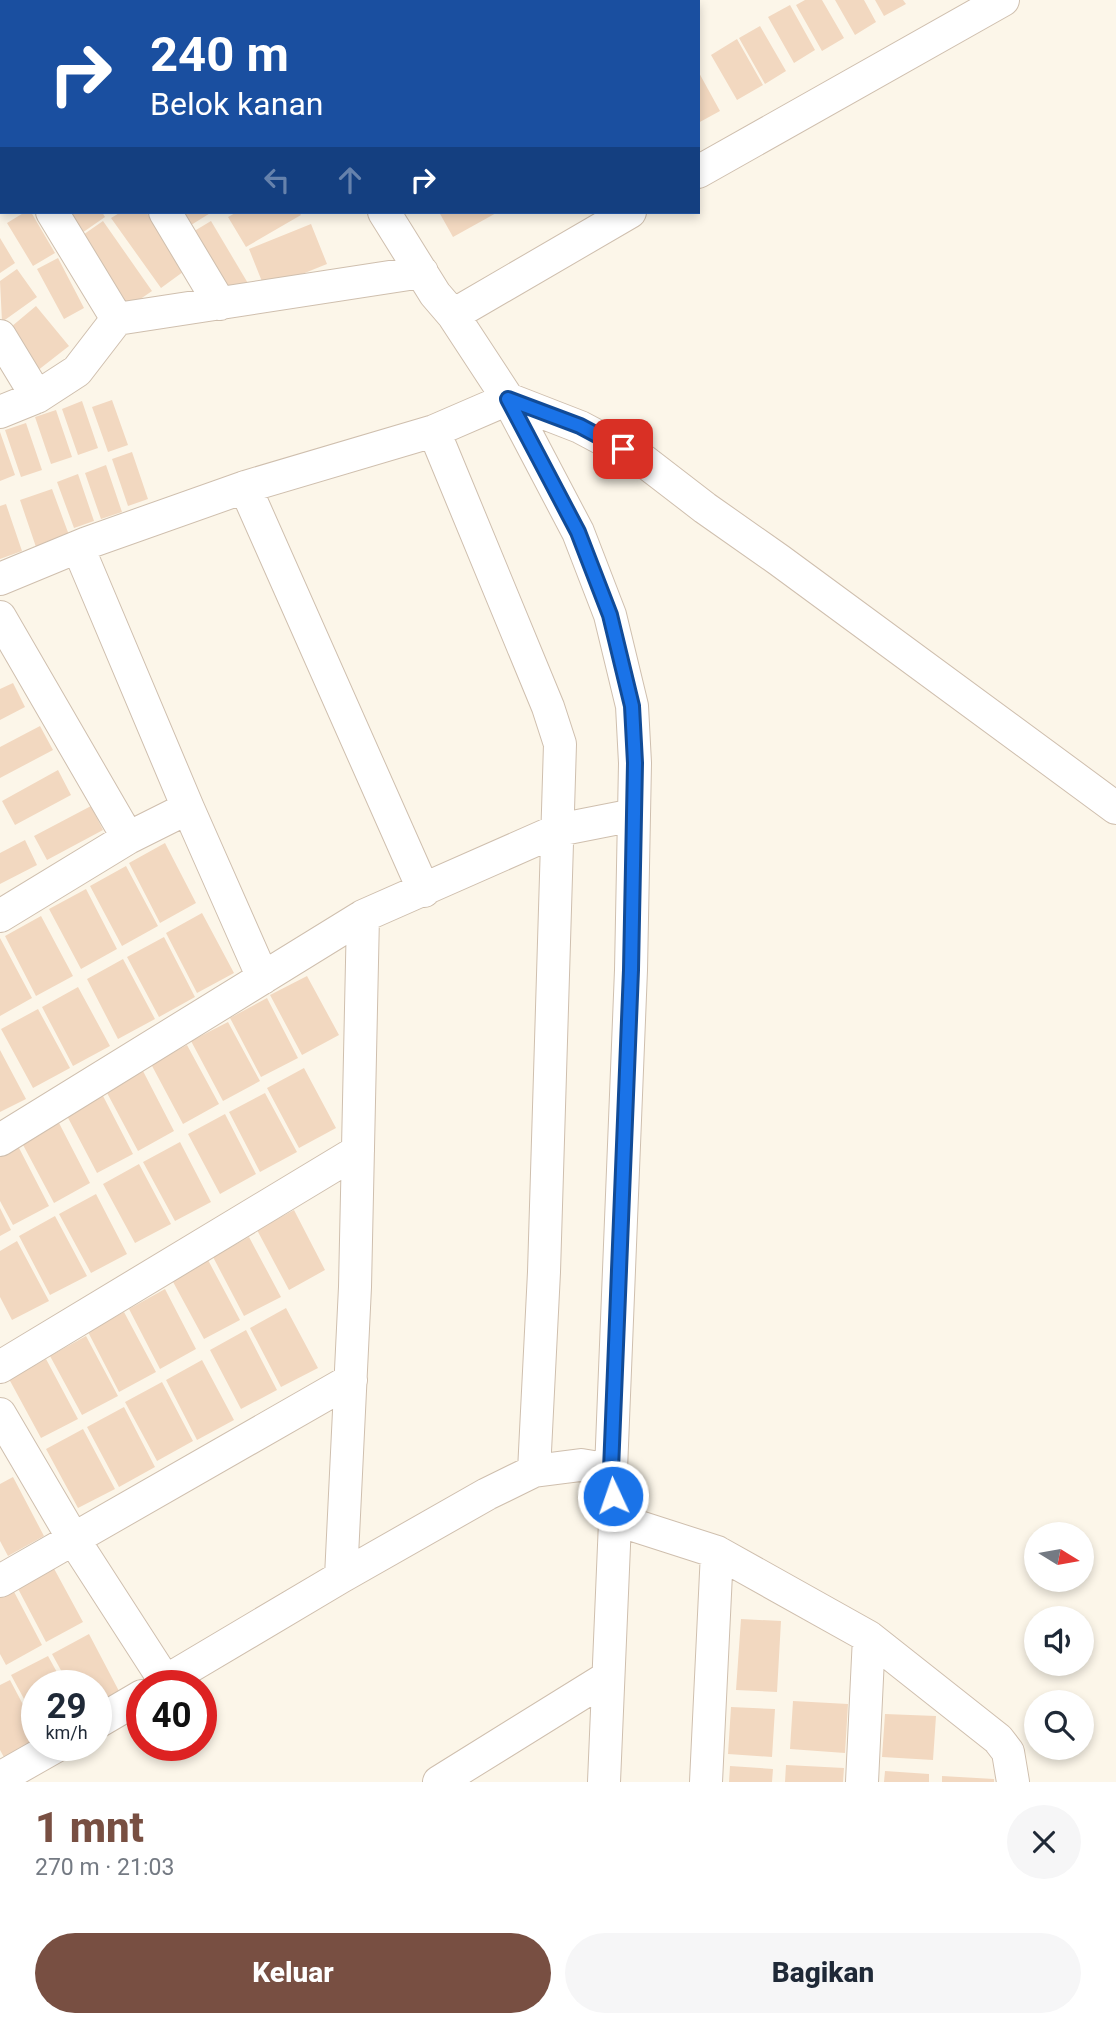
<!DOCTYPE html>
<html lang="id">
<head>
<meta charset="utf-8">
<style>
  :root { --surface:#fff; --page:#f6f6f7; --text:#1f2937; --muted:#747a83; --accent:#784f42 }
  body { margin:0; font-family:Roboto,sans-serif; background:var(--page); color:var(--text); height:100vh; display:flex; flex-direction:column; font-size:26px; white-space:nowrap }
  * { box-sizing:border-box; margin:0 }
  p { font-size:23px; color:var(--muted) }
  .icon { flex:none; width:38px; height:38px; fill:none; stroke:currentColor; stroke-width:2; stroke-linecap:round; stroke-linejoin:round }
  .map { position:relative; height:1782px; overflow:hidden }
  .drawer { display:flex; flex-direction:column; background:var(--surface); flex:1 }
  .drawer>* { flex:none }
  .guide { position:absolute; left:0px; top:0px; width:700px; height:214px; box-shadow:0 4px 10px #0003; background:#1a4fa0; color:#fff; overflow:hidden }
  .needle { width:46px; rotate:101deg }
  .tools { position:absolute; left:1024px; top:1522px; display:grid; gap:14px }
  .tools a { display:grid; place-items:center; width:70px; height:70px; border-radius:50%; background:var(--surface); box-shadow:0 4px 10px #0003; font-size:35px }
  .speed { position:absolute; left:21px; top:1670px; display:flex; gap:14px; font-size:35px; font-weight:700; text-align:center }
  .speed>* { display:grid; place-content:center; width:91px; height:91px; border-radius:50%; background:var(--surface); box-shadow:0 4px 10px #0003; line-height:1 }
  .speed small { font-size:18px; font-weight:400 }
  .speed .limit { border:10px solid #d22; background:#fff; color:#111 }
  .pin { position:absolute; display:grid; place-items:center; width:60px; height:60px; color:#fff; margin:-30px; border-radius:14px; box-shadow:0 4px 10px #0006 }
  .me { position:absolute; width:77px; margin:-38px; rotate:357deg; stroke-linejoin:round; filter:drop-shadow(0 0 5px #0008) }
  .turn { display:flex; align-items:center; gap:24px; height:147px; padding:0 35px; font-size:32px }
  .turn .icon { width:91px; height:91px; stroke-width:2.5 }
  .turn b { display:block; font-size:49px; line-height:60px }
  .lanes { display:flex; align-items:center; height:66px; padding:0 35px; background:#0003; justify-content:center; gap:35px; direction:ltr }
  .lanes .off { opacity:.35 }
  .round { display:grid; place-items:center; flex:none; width:74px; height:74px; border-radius:37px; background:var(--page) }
  .summary { display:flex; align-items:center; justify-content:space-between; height:119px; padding:0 35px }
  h1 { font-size:42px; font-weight:800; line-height:52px; color:var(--accent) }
  .button { display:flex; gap:14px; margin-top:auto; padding:14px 35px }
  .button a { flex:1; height:80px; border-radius:42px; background:var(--accent); color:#fff; font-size:28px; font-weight:800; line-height:80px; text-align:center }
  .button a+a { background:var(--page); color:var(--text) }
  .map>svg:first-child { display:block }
</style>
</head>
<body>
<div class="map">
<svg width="1116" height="1782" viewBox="0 0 1116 1782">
  <rect width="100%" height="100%" fill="#fcf6e9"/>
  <path fill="#f2d8c0" d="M805,0H822L844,38L822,51L796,5Z
    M835,0H864L876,22L855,35Z
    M875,0H903L906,4L884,16Z
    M790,5L815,50L794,63L768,17Z
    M760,26L786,71L765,84L739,38Z
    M737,39L763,85L737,100L711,55Z
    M698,71L720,111L698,123Z
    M25,212H31L55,253L33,266L7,223Z
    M64,212H102L105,217L79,235Z
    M121,212H146L187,269L161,288L111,218Z
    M172,212H212L183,230Z
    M237,212H299L301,215L246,247L228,217Z
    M439,212H498L453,237Z
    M103,221L152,291L126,309L77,239Z
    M211,221L249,285L224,300L186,236Z
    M311,224L327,264L265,289L249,249Z
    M0,238L15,263L0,273Z
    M58,258L84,308L64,319L37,269Z
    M17,269L37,297L2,322L0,281Z
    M36,306L69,346L37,371L5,332Z
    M112,400L128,445L108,452L92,407Z
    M82,401L98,448L78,455L62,409Z
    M56,410L72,457L51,464L35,417Z
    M26,423L42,470L21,477L5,430Z
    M0,432L15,475L0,481Z
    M132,452L148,499L128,506L112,459Z
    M106,465L122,512L101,519L85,473Z
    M78,474L94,521L74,528L57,482Z
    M52,489L69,535L36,547L20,500Z
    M6,504L22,551L0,559V506Z
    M13,683L25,707L0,720V689Z
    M40,726L53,750L0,778V747Z
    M58,770L71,795L15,825L2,801Z
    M91,806L103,830L47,860L34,836Z
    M25,840L37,865L0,884V853Z
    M165,843L196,903L160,923L129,863Z
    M126,866L158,926L122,946L90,886Z
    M86,889L117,949L81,969L49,909Z
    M202,913L234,973L197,993L166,933Z
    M41,916L73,976L36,996L5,936Z
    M164,937L195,997L159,1017L127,957Z
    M0,938L32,998L0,1016Z
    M123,959L155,1019L118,1039L87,979Z
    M307,976L339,1035L302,1055L270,995Z
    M78,987L110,1046L73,1066L42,1007Z
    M267,998L298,1058L261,1077L230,1018Z
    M38,1009L70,1068L33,1088L1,1029Z
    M228,1022L260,1081L223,1101L191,1041Z
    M187,1045L219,1104L183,1124L151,1064Z
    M0,1050L26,1099L0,1112Z
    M304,1068L336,1128L299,1148L267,1088Z
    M143,1071L174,1131L138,1151L106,1091Z
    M265,1093L297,1152L260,1172L229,1112Z
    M102,1094L133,1154L97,1173L66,1114Z
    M225,1114L256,1174L220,1194L188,1134Z
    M59,1123L90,1183L54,1203L22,1143Z
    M180,1142L211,1202L175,1221L143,1162Z
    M18,1146L49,1206L13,1225L0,1201V1156Z
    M139,1164L171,1224L135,1243L103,1184Z
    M96,1194L127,1254L91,1273L59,1214Z
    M0,1208L11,1230L0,1236Z
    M294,1210L325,1270L289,1290L257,1230Z
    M55,1216L87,1276L50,1295L19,1236Z
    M249,1237L281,1297L244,1316L213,1257Z
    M17,1241L49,1301L12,1320L0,1297V1251Z
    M208,1260L240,1320L204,1339L172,1280Z
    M165,1289L196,1349L160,1369L129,1309Z
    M286,1308L318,1368L281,1387L250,1328Z
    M124,1312L156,1372L119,1392L88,1332Z
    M246,1330L277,1390L241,1409L210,1350Z
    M86,1336L118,1396L82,1415L50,1356Z
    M46,1359L78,1419L41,1438L9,1379Z
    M202,1360L234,1420L197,1440L166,1380Z
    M162,1382L193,1441L157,1461L125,1402Z
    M124,1407L155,1467L119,1487L87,1427Z
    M83,1429L115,1489L78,1508L46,1449Z
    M13,1477L44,1536L8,1556L0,1541V1484Z
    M51,1563L83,1622L46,1642L15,1583Z
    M11,1586L42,1645L6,1665L0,1654V1592Z
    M741,1619L781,1621L777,1692L736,1690Z
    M89,1634L120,1693L96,1706V1685H69L52,1654Z
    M48,1656L64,1685H37V1723L11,1675Z
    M10,1680L37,1731V1742L5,1759L0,1750V1685Z
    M793,1701L848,1704L845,1753L790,1749Z
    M731,1707L775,1709L772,1757L728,1754Z
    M885,1714L936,1716L933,1760L882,1757Z
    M786,1765L844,1768L843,1782H785Z
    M730,1766L773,1769L772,1782H729Z
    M885,1771L929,1774V1782H884Z
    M942,1776L994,1779V1782H942Z"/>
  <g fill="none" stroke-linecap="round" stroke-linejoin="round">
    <defs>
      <path id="minor" d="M39,0L40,2
        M249,0L250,2
        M0,124L2,127
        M698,172L1003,0
        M52,212L117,319
        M165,212L220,304
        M384,212L435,294L453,315L508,399L578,532L610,615L632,706L635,763L631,970L611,1470L615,1522L604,1782
        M453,315L630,212
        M0,336L37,397
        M0,412L37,397L77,371L117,319L422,272
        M434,431L548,707L560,744L544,1272L534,1471
        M245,487L424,891
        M78,547L188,808
        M0,579L87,543L245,487L434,431L508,399L580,427L644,461L705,508L779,560L1116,808
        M0,617L128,838
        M0,916L128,838L188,808L263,978
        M0,1140L363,916L558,830L634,815
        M0,1367L358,1151
        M0,1414L74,1540L165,1681
        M615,1522L633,1525L717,1552L869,1637L998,1739L1008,1752L1013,1782
        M341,1577L355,1287L363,916
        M0,1581L351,1380
        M159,1685L341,1577L487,1494L534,1471L581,1465L611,1470
        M96,1723L142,1696
        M0,1778L58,1745
        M439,1782L608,1677
        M706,1782L717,1552
        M862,1782L869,1637"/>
    </defs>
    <use href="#minor" stroke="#cfbfae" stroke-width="34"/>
    <use href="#minor" stroke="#fff" stroke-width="32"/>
  </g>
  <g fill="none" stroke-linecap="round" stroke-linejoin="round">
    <defs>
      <path id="route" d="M613,1496L611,1470L631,970L635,763L632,706L610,615L578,532L508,399L580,426L623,449"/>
    </defs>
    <use href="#route" stroke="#114b97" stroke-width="18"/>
    <use href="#route" stroke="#1a73e8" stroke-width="12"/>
  </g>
</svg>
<div class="tools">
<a><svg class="needle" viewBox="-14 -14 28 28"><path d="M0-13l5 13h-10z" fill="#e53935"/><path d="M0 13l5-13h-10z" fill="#747a83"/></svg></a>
<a><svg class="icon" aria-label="sound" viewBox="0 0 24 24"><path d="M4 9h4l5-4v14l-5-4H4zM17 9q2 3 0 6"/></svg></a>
<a><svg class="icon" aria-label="search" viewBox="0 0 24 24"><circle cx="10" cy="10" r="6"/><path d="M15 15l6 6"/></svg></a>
</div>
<div class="speed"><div>29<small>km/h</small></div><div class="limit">40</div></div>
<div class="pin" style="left:623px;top:449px;background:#d93025"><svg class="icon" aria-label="arrive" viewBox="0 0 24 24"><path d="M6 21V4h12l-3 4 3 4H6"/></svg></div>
<svg class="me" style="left:613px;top:1496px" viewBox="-20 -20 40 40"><circle r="17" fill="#1a73e8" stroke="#fff" stroke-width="3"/><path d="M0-11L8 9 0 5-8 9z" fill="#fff"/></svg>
<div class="guide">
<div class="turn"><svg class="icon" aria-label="right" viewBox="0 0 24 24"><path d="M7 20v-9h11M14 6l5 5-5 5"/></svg><div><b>240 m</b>Belok kanan</div></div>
<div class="lanes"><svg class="icon off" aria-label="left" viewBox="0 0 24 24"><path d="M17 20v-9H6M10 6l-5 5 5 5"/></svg><svg class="icon off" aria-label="ahead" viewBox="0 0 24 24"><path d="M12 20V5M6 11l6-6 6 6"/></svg><svg class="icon" aria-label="right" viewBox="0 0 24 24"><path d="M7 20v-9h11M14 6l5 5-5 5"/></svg></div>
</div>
</div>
<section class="drawer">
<div class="summary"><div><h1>1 mnt</h1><p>270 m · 21:03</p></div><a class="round"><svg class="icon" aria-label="close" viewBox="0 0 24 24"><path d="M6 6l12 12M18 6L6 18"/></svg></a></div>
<div class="button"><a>Keluar</a><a>Bagikan</a></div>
</section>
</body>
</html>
